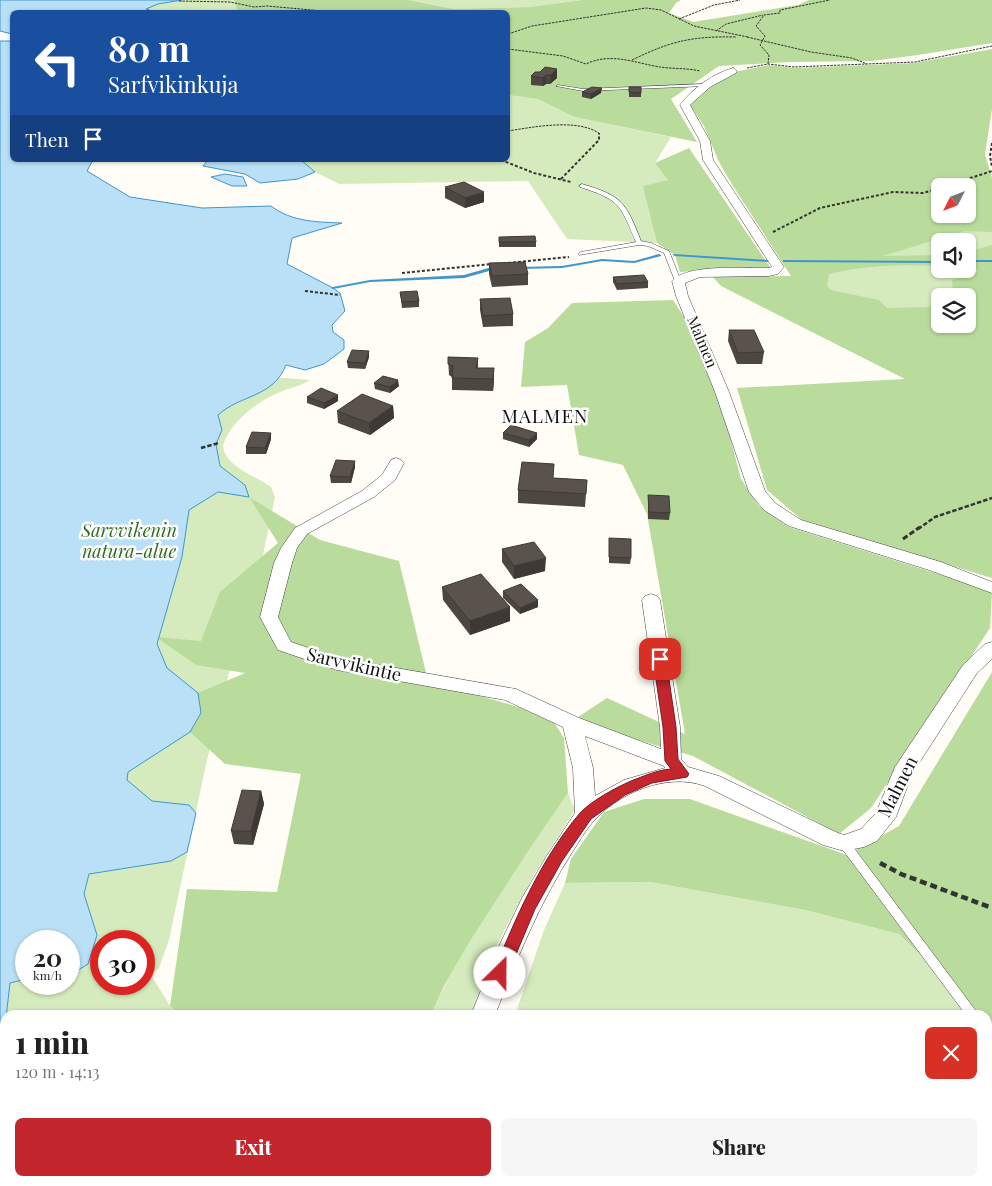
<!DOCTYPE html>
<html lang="en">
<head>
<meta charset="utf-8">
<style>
  :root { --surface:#fff; --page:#f6f6f6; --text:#222; --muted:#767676; --accent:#c4262e }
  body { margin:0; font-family:"Playfair Display",serif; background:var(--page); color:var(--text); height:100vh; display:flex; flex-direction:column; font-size:19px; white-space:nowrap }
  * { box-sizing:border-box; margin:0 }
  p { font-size:16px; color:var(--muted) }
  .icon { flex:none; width:28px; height:28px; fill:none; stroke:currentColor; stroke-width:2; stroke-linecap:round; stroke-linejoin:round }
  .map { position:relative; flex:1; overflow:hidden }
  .drawer { position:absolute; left:0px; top:1010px; width:992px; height:176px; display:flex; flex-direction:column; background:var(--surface); border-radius:15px 15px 0 0; box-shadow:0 1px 4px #0004 }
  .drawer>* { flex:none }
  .guide { position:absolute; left:10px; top:10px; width:500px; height:152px; border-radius:8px; box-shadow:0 1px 4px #0004; background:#1a4fa0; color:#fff; overflow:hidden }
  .needle { width:32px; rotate:228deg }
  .buttons { position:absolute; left:931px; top:178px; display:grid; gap:10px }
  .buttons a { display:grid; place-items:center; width:45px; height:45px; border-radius:8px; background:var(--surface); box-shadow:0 1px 4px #0004; font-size:25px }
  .speed { position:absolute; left:15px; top:930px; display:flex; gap:10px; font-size:25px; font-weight:700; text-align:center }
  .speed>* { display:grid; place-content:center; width:65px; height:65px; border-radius:50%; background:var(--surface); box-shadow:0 1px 4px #0004; line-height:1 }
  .speed small { font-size:12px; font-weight:400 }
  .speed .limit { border:8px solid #d22; background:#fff; color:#111 }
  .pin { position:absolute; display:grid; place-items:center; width:42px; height:42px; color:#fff; margin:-21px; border-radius:10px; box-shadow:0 2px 8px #0006 }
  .me { position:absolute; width:55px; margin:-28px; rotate:23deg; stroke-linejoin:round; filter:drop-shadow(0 0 4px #0008) }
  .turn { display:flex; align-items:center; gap:18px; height:105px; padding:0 15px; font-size:22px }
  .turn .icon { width:65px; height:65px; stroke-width:2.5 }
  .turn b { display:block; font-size:35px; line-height:42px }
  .then { display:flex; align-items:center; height:48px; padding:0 15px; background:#0003; gap:10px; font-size:19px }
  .round { display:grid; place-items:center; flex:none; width:52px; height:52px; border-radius:8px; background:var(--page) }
  .overview { display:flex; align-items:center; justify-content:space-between; height:85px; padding:0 15px }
  h1 { font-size:30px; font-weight:800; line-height:38px }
  .cta { display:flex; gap:10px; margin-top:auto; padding:10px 15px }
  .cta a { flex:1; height:58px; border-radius:8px; background:var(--accent); color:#fff; font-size:20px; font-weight:800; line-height:58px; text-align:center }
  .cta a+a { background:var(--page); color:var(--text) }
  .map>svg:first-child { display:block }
</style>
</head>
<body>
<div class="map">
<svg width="992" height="1186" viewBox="0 0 992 1186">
  <rect width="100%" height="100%" fill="#fffdf5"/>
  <path fill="#d5ebbd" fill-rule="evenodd" d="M182,0H234L237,10L251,12H112Z
    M408,0H582L529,7L454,9Z
    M508,95L538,99L574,117L671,137L655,163L669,180L644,186L657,243L567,239L528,181L339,184L315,172L301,160H508Z
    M992,215V280L968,296H940V313H868L816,293L822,269ZM940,241H968V269H940Z
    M258,376L310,380C301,386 290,388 280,392C258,401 231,421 223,445C224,467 257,476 271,487L275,497L261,565L236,645L206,764L169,940L159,968L151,975L170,1006L180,1015H5V1181H112L113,1186H0V427ZM26,941H69V984H26ZM101,941H144V984H101Z
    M568,793L575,810L536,871L497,945L477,1015H431C466,936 518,864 568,793Z
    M650,882L805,910L899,934L982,1015H515L544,930L565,883Z
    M988,1021L992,1025V1186H507L510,1181H988Z"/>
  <path fill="#b9dc9c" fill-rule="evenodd" d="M234,0H408L454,9L529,7L582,0H681L676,3L669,13L693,22L798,5L809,0H992V43L918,55L872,61L790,62L719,66L671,99L697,142L574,117L538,99L508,95V12H251L237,10Z
    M992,49V109L985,154L992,178V232L964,231L883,256L940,255V266C904,264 864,265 829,274L827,286L831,290L879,300L887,308L928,307L937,302L932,294H953L952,280L978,271L972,267H968V252L992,245V578L802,520L767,490L737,388L905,379L721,286L713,277L791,276L733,186L719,162L704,126L690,105L718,79L734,72L769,65L795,68L914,63ZM940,186H968V214H940ZM940,296H968V324H940Z
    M689,148L772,270L729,269L680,272L675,255L657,243L643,186L668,180L655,163Z
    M673,300L703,346L717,387L741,479L759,506L789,527L992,591L990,628L871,808L839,834L693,756L596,728L578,717L607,698L685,734L647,514L623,465L579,455L567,385L521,387L525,342L548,328L572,303Z
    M249,497L320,540L399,561L428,681L550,716L564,738L568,793L530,848L468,944L444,986L431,1015H180L170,1006L187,889L277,892L301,774L225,764L190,732L201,713L198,693L245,673L196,665L156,637L201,641L220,592L278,543Z
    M992,672V1025L988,1021V1015H982L899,934L805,910L650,882L565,883L571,859L604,812L644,799H690L847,855L899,826Z
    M53,1181H234L238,1186H48Z
    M255,1181H432L431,1186H245Z"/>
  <path fill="#b9e0f7" stroke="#3f96cf" d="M0,0H182L158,4L146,9L156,12H12V34L0,31Z
    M0,41H12V160H93L87,171L130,197L202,208L271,206C292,222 317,222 342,223L292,238L287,264L333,288L340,293L345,311L332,325L333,332L344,340V349L324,364L305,370L286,365C273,398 241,394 218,415L222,430L216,444L220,466L245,485L249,497L218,492L189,510L182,557L157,644L167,668L198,693L201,713L190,732L128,772L127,780L152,801L189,805L196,813L187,852L171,861L89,874L84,894L97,935L88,964L69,976V941H26V979L10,983L0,1070Z
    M208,160H301L315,172L298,179L260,183L245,174L203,166Z
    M225,174L243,177L247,186H232L211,177Z"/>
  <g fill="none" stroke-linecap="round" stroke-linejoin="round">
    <path fill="#3f96cf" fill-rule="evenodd" d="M659,254L661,255V256L634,263L602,261L562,268L519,269L517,268L519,267L562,266L602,259L634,261Z
      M673,254L769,260L771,261L769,262L675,256L673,255Z
      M783,260L940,261V263L785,262H783Z
      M968,260H992V262H968Z
      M492,267H498L500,268L464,278L370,282L333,289L331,288L333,287L370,280L464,275Z"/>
    <defs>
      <path id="lane" d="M705,84L707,86L583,91L556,86L558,85L583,89Z
        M582,184C623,196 626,203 641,241L651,243L669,251L681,281L680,282L675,281L664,253L648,246L639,245L579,255V253L581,252L636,242C620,204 620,200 580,187L579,186Z
        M844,839L848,840L979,1015H966L840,846L839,843L840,840Z
        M988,1028L992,1030V1046L988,1044Z"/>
      <path id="street" d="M733,68L737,71L736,73L710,87L690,105L710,141L713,160L784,267L778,274L769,276L700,277L685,283L688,296L729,392L765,491L775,503L801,520L941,562L992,582V593L929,570L789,526L764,510L749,492L715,392L676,296L672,281C688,263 746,269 769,268L772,267L703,160L700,141L680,105C693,88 712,74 733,68Z
        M396,458L401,460L404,463L395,480L374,497L307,534L297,548L292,563L278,617L291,642L339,658L516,689L579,718L661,749L660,727L642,600L645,596L651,594L657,596L660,600L680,727L681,759L688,767L719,776L838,833L844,835L861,829L876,813L895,767L963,665L985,644L992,642V659L977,673L912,774L896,817L877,841L864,847L844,851L823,845L705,786C667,772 617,793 592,823C585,831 579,842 573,851C540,902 517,958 495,1015H471L498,948L522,898L546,857L575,813L573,768L563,727L505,700L337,670L278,650L260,617L274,563L281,548L295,528L362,491L382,475L391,460ZM585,736L664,766L665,768L624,780L595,796L593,768Z
        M451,1181H479V1186H451Z"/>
    </defs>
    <use href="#lane" stroke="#444" stroke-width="1"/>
    <use href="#street" stroke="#444" stroke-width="1"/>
    <path stroke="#333" stroke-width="1" stroke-dasharray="2.5 1" stroke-linecap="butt" d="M179,1L230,2L254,7L267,6L334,12
      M679,19L714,5L740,0
      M716,31L726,24L763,15
      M508,34L532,26L646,8L661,10L694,26L748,37
      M747,37L811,52L852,58L867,64
      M508,49L563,56L586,64C611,52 635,63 660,67C673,69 687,68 700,71
      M632,60C671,41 692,36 736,37
      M768,64L769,55L760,45L765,36L756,26L764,15L780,13V10L830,0
      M747,68L768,64L794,67L915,62L992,46
      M508,131C533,127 579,118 600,134"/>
    <path stroke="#333" stroke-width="2" stroke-dasharray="3 2" stroke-linecap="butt" d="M992,143L990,156L992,167
      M501,160L534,173L571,182
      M561,179L599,140V133
      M946,186L992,171
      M773,232L820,208L893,192L923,193L940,188
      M508,263L569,257
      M402,273L491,264
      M305,291L340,295"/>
    <path stroke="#333" stroke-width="2.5" stroke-dasharray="4.5 2" stroke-linecap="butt" d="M201,448L219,443
      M918,529L935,517L992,498"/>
    <path stroke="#333" stroke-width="3" stroke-dasharray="5.5 2.5" stroke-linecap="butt" d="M903,539L920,527"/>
    <path stroke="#333" stroke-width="4.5" stroke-dasharray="7 4" stroke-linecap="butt" d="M880,863L901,874L992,908"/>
    <use href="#lane" fill="#fff" fill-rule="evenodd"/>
    <use href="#street" fill="#fff" fill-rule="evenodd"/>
  </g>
  <path fill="#4d4742" d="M557,69V78L550,84H546L543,86L531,85V76L540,72Z
    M629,87H641V97H629Z
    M582,92L601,93L591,99L582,97Z
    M445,187L484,202L465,208L445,198Z
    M499,237L536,242V247H499Z
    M489,263L528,274V285L492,287L489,274Z
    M613,277L648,282V288L617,290L613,282Z
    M400,292L419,301V307L402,308Z
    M480,299L513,314V326L483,327L480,310Z
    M729,330L764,352L762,364H737L728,341Z
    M369,357L365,369L348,368L347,362Z
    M448,357L478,358V368L494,380L493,391L452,390V377L449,375Z
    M374,383L399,386L390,393L375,389Z
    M307,397L338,401L324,409L307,403Z
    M393,406L394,418L370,435L338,423L337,411Z
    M271,433V439L266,454H246V447Z
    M503,433L537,439L529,447L503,439Z
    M355,461V467L351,483H331L330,476Z
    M554,478L587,480L585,507L518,503V490Z
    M648,495L670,513L669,520L648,519Z
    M609,538L631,558L630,564L609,563Z
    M502,549L545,571L514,579L502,562Z
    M442,587L510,621L470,635L443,600Z
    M503,591L538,607L520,614L503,598Z
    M261,791L264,804L253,845L234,844L231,831Z"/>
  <path fill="#3f3936" d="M557,69V78L550,84L551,75Z
    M546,75V84L543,86V78Z
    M602,88L601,93L591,99V94Z
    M484,192V202L465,208V198Z
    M369,351V357L365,369V363Z
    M494,368V380L493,391V379Z
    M398,380L399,386L390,393V387Z
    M338,395V401L324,409V403Z
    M393,406L394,418L370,435L369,423Z
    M271,433V439L266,454L265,448Z
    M537,433V439L529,447V440Z
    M355,461V467L351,483L350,477Z
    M546,558L545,571L514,579V566Z
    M538,600V607L520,614V608Z
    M510,607V621L470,635V621Z
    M261,791L264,804L253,845L251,831Z"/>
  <path fill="#5a524d" stroke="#3f3936" d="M545,67L557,69L551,75H546L543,78L531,76L535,72H540Z
    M592,87L602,88L591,94L582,92Z
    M629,87H641V93L629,92Z
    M464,182L484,192L465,198L445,187Z
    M535,236L536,242H499V237Z
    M525,262L528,274L492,276L489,263Z
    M644,275L648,282L617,284L613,277Z
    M417,291L419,301L402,302L400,292Z
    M510,298L513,314L483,316L480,299Z
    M729,330H754L764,352L738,353Z
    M352,350L369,351L365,363L347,362Z
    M448,357L478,358L476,368H494L493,379L452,378L453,366L448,364Z
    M383,376L398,380L390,387L374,383Z
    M321,388L338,395L324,403L307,397Z
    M362,394L393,406L369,423L337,411Z
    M511,425L537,433L529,440L503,433Z
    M252,432L271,433L265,448L246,447Z
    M336,460L355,461L350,477L330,476Z
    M522,462L554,464L553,478L587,480L586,494L518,490Z
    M648,495L669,496L670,513L649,512Z
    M609,538L631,539V558L609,557Z
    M534,542L546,558L514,566L502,549Z
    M481,574L510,607L470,621L442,587Z
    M521,584L538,600L520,608L503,591Z
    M242,790L261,791L251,831H231Z"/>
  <path fill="#c4262e" stroke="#7f191e" d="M660,655L666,659L676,727L678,759L689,774L687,777L652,783L625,795L591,819L562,861L535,909L506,978L500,980L495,978L493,973C516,918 540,860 580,813C591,801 615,788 631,781C644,776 657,770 671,769L665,761L663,727L653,659Z"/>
  <g text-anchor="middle" stroke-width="5" stroke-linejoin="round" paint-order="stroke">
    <g font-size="15" fill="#111" stroke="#fff">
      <text transform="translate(702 342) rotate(67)" y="5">Malmen</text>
    </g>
    <g font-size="18" font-style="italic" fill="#2f6b1f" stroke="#fff">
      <text x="129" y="537">Sarvvikenin<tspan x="129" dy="21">natura-alue</tspan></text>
    </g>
    <g font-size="18" fill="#111" stroke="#fff">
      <text transform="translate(354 665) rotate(13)" y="6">Sarvvikintie</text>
      <text transform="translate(898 787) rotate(-63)" y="6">Malmen</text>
    </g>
    <g font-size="19" letter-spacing="1" fill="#111" stroke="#fff">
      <text x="545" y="423">MALMEN</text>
    </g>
  </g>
</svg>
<div class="buttons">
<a><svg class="needle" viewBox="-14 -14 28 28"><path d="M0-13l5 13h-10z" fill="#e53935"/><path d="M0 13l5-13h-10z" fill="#767676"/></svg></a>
<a><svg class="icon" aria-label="sound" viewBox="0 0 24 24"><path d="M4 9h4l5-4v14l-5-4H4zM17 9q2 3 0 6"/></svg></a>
<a><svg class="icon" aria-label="layers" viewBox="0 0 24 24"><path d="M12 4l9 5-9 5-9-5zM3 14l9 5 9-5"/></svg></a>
</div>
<div class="speed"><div>20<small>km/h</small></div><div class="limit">30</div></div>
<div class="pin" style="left:660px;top:659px;background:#d93025"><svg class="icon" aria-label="arrive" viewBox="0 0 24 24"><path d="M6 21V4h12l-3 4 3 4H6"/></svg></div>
<svg class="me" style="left:500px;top:973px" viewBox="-20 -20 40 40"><circle r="19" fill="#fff"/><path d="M0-13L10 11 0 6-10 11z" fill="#c4262e"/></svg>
<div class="guide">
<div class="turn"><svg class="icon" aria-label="left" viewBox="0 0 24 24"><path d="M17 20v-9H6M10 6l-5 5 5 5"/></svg><div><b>80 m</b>Sarfvikinkuja</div></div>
<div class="then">Then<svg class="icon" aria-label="arrive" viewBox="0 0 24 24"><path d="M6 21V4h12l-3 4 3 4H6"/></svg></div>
</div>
<section class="drawer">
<div class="overview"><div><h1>1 min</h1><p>120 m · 14:13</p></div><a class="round" style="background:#d93025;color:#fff"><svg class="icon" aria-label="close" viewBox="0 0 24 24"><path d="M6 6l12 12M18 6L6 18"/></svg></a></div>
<div class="cta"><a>Exit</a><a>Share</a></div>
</section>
</div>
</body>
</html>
